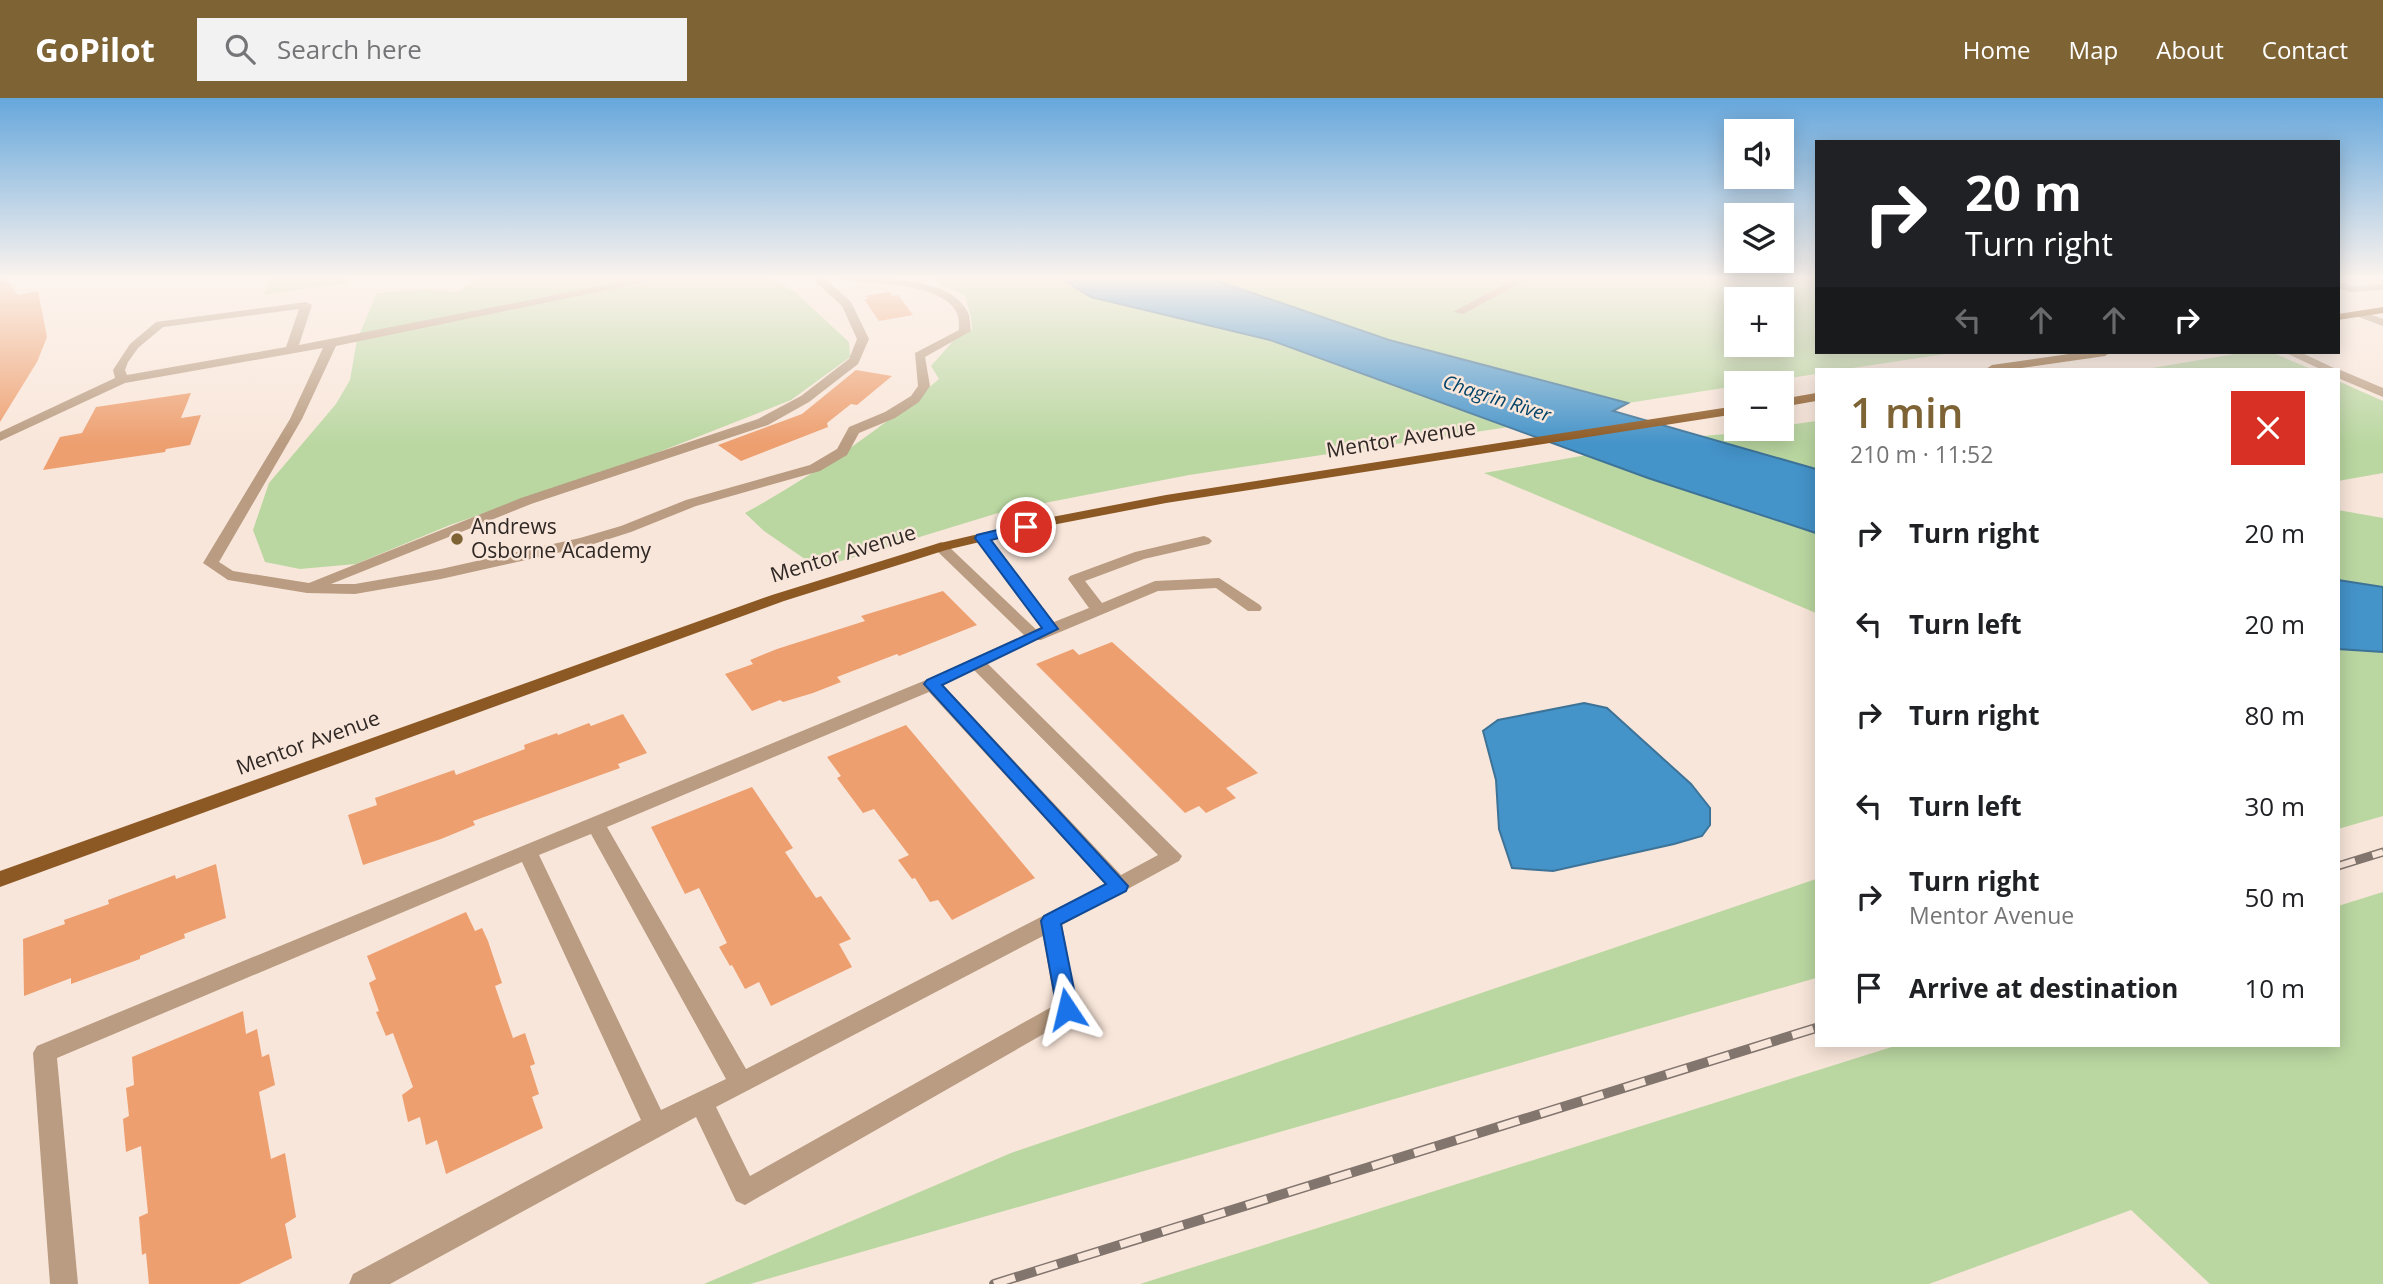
<!DOCTYPE html>
<html lang="en">
<head>
<meta charset="utf-8">
<style>
  :root { --surface:#fff; --page:#f2f2f2; --text:#202124; --muted:#757577; --accent:#7e6335 }
  body { margin:0; font-family:"Open Sans",sans-serif; background:var(--page); color:var(--text); height:100vh; display:flex; flex-direction:column; font-size:26px; white-space:nowrap }
  * { box-sizing:border-box; margin:0 }
  p { font-size:23px; color:var(--muted) }
  .icon { flex:none; width:38px; height:38px; fill:none; stroke:currentColor; stroke-width:2; stroke-linecap:round; stroke-linejoin:round }
  .map { position:relative; flex:1; overflow:hidden }
  .panel { position:absolute; left:1815px; top:270px; width:525px; height:679px; display:flex; flex-direction:column; background:var(--surface); border-radius:0px; box-shadow:0 4px 18px #0003 }
  .panel>* { flex:none }
  .banner { position:absolute; left:1815px; top:42px; width:525px; height:214px; border-radius:0px; box-shadow:0 4px 18px #0003; background:#202124; color:#fff; overflow:hidden }
  .fabs { position:absolute; left:1724px; top:21px; display:grid; gap:14px }
  .fabs a { display:grid; place-items:center; width:70px; height:70px; border-radius:0px; background:var(--surface); box-shadow:0 4px 18px #0003; font-size:35px }
  .pin { position:absolute; display:grid; place-items:center; width:60px; height:60px; color:#fff; margin:-30px; border:4px solid #fff; border-radius:50%; box-shadow:0 2px 7px #0007 }
  .me { position:absolute; width:77px; margin:-38px; rotate:350deg; stroke-linejoin:round; filter:drop-shadow(0 0 5px #0008) }
  .turn { display:flex; align-items:center; gap:24px; height:147px; padding:0 35px; font-size:32px }
  .turn .icon { width:91px; height:91px; stroke-width:2.5 }
  .turn b { display:block; font-size:49px; line-height:60px }
  .lanes { display:flex; align-items:center; height:66px; padding:0 35px; background:#0003; justify-content:center; gap:35px; direction:ltr }
  .lanes .off { opacity:.35 }
  .round { display:grid; place-items:center; flex:none; width:74px; height:74px; border-radius:0px; background:var(--page) }
  .summary { display:flex; align-items:center; justify-content:space-between; height:119px; padding:0 35px }
  h1 { font-size:42px; font-weight:600; line-height:52px; color:var(--accent) }
  ul { padding:0; list-style:none }
  li { display:flex; align-items:center; gap:21px; height:91px; padding:0 35px }
  li div { flex:1 }
  li b { display:block; font-size:26px }
  li em { font-style:normal }
  header { display:flex; align-items:center; gap:42px; box-sizing:border-box; height:98px; padding:0 35px; background:var(--accent); color:#fff }
  header strong { font-size:33px }
  nav { display:flex; gap:38px; margin-inline-start:auto; font-size:24px }
  .search { width:490px; height:63px; background:var(--page); display:flex; align-items:center; gap:18px; box-sizing:border-box; padding:0 24px; border-radius:0px; color:var(--muted); font-size:26px }
  .map>svg:first-child { display:block }
</style>
</head>
<body>
<header>
<strong>GoPilot</strong>
<div class="search"><svg class="icon" aria-label="search" viewBox="0 0 24 24"><circle cx="10" cy="10" r="6"/><path d="M15 15l6 6"/></svg>Search here</div>
<nav><a>Home</a><a>Map</a><a>About</a><a>Contact</a></nav>
</header>
<div class="map">
<svg width="2383" height="1186" viewBox="0 0 2383 1186">
  <rect width="100%" height="100%" fill="#f9e6da"/>
  <path fill="#bad7a1" fill-rule="evenodd" d="M270,180H349L347,185L264,197Z
    M479,180H769L794,193L849,244L850,259L791,302L631,365L450,427L356,466L300,471L265,464L253,432L269,385L336,306L350,282L357,242L377,195L424,191L457,194Z
    M939,180H1060L1091,199L1270,242L1509,329L1189,377L1008,412L818,470L764,433L745,415C815,376 879,333 939,281L931,268L954,242L972,232L971,219L965,197L941,187Z
    M1209,180H1816V254H1958L1846,271H1816V276L1756,285H1736V288L1628,305L1389,242ZM1736,201H1782V247H1736Z
    M2247,254H2271L2311,271H2146Z
    M2338,283L2383,303V375L2338,383Z
    M1816,323V371L1702,338L1782,331V328Z
    M1587,357L1816,435V515L1484,375Z
    M2338,412L2383,420V489L2338,482Z
    M2338,551L2383,554V718L2338,731Z
    M1816,781V880L750,1186H704L1011,1055Z
    M2383,794V1186H2210L2131,1112L1929,1186H1140L1898,947H2338V808Z"/>
  <path fill="#4493c9" stroke="#3e7398" stroke-width="2" d="M1060,180H1209L1389,242L1628,305L1613,313L1816,371V435L1648,380L1270,242L1091,199Z
    M2338,482L2383,489V554L2338,551Z
    M1584,605L1607,610L1691,686L1710,710V727L1702,738L1674,746L1553,773L1512,770L1499,731L1496,682L1483,633L1498,622Z"/>
  <path fill="#ed9f6f" d="M0,180H4L18,197L38,193L47,239L37,264L0,324Z
    M889,194L892,198L898,197L913,217L879,223L864,201H868L865,198Z
    M856,272L892,278L857,307L851,306L827,325L828,329L741,363L718,347L802,316Z
    M191,295L181,320L201,317L190,347L166,351L165,354L43,372L60,339L82,335L96,309Z
    M943,493L977,527L899,558L897,556L837,579L841,584L813,595L783,604L780,602L752,613L725,576L753,566L750,562L777,551L865,523L861,518Z
    M1112,544L1258,675L1226,690L1236,700L1206,715L1199,708L1185,715L1036,566L1073,551L1079,557Z
    M623,616L647,655L618,666L620,670L473,723L475,727L441,741L363,767L348,717L377,707L375,700L454,672L456,677L525,651L524,647L557,635L558,637L589,625L591,628Z
    M906,627L1035,780L952,822L938,802L930,804L915,780L912,781L898,762L909,757L874,711L863,715L837,680L841,678L827,659Z
    M752,689L793,750L785,754L816,800L821,798L851,841L839,846L852,869L771,908L759,884L745,891L732,867L730,868L719,849L727,845L699,790L685,796L651,729Z
    M216,766L226,820L184,836L185,840L140,858V861L71,886V880L24,898L23,841L65,826L64,822L109,806L108,802L175,777L176,781Z
    M466,814L475,833L482,830L488,843L502,885L495,888L513,940L525,935L535,966L530,968L539,996L532,999L543,1030L446,1076L437,1042L426,1047L420,1019L408,1024L402,997L413,989L393,935L386,938L376,914L379,913L369,885L376,881L367,858Z
    M243,913L246,936L257,931L262,959L269,956L275,987L259,994L271,1061L285,1055L296,1119L285,1126L292,1160L239,1186H149L146,1155L142,1157L139,1119L148,1115L141,1048L126,1054L123,1021L129,1018L126,990L134,987L132,959Z"/>
  <g fill="none" stroke-linecap="round" stroke-linejoin="round">
    <path fill="#b99c81" fill-rule="evenodd" d="M642,180H665L336,248L302,321L219,464L233,473L309,485L521,400L758,321L801,298L849,261L857,241L842,208L812,180H824L851,204L869,241L858,266L809,304L768,327L531,406L331,486H355L441,471L580,440L621,428L686,402L810,367L837,351L849,329L885,314L911,298L918,288L915,255L959,232C959,226 959,220 957,215C942,184 871,185 842,183L837,180C871,180 954,176 969,217C970,221 970,228 971,233L925,259L930,288L919,304L895,320L859,335L847,357L820,373L696,408L631,434L584,449L441,481L355,496L307,495L228,482L203,465L290,321L323,250L125,285L0,343V334L115,280L113,272L130,246L156,224L306,204L312,207L299,247ZM299,211L286,249L127,277L125,272L128,264L138,250L163,229Z
      M2338,184L2352,188L2383,186V192L2351,194L2338,190Z
      M2284,254H2300L2336,271H2320Z
      M2338,271L2383,290V299L2338,280Z
      M1204,438L1209,440L1212,443L1209,446L1144,461L1085,483L1102,505L1155,483L1219,480L1260,507L1262,510L1260,513H1248L1216,490L1158,493L1041,542H1029L1027,538L1029,534L1089,510L1068,481L1070,478L1135,454Z"/>
    <path fill="#b99c81" fill-rule="evenodd" d="M1516,180H1530L1463,216L1453,214Z
      M982,436L987,437L1057,528L1059,531L1057,534H1045L975,440Z
      M941,444L946,446L1043,538L987,565L1182,758L1179,763L1062,827L1078,911L1075,918L745,1107L736,1103L696,1019L390,1186H349L353,1176L641,1022L522,764L57,960L78,1186H50L33,955L37,948L926,582L1024,537L936,452L933,449L936,446ZM974,572L1158,757L1121,777L943,587ZM929,594L1105,786L746,971L607,729ZM591,736L726,981L661,1012L539,757ZM1043,838L1055,907L750,1078L716,1009Z"/>
    <path fill="#b99c81" fill-rule="evenodd" d="M2356,214H2364L2383,221V228L2356,218Z"/>
    <path fill="#8c5924" fill-rule="evenodd" d="M2383,209V215L2338,222V216Z
      M2083,254H2111L2105,258L2014,271H1986L1992,267Z
      M1816,295V303L1782,309V301Z
      M1736,308V316L1166,405L1047,428L946,452L784,503L0,789V773L772,497L936,446L1047,420L1166,397Z"/>
    <defs>
      <path id="rail-far1" d="M2338,768L2383,754"/>
      <path id="rail" d="M994,1186L1816,930"/>
    </defs>
    <use href="#rail-far1" stroke="#81756e" stroke-width="9"/>
    <use href="#rail" stroke="#81756e" stroke-width="10"/>
    <use href="#rail-far1" stroke="#f9e6da" stroke-width="6" stroke-dasharray="18" stroke-linecap="butt"/>
    <use href="#rail" stroke="#f9e6da" stroke-width="7" stroke-dasharray="22" stroke-linecap="butt"/>
  </g>
  <linearGradient id="sky" x2="0" y2="1"><stop stop-color="#66a7dc"/><stop offset="0.52" stop-color="#fcf4ee"/><stop offset="1" stop-color="#fcf4ee" stop-opacity="0"/></linearGradient>
  <rect width="2383" height="346" fill="url(#sky)"/>
  <path fill="#1a73e8" stroke="#114b97" stroke-width="2" d="M1026,425L1032,429L1030,432L991,442L1058,531L942,587L1128,788L1126,793L1061,826L1078,911L1074,917L1067,919L1060,917L1057,911L1041,823L1044,818L1106,786L924,586L927,582L1042,530L975,440L977,437Z"/>
  <circle fill="#7e6335" stroke="#f9e6da" stroke-width="2.5" cx="457" cy="441" r="7"/>
  <g text-anchor="middle" stroke-width="5" stroke-linejoin="round" paint-order="stroke">
    <g font-size="19" font-style="italic" fill="#024368" stroke="#f9e6da">
      <text transform="translate(1497 300) rotate(18)" y="7">Chagrin River</text>
    </g>
    <g font-size="21" fill="#2f2824" stroke="#f9e6da">
      <text transform="translate(1401 341) rotate(-9)" y="7">Mentor Avenue</text>
      <text transform="translate(843 456) rotate(-17)" y="7">Mentor Avenue</text>
      <text transform="translate(308 645) rotate(-20)" y="7">Mentor Avenue</text>
    </g>
    <g font-size="21" fill="#2f2824" stroke="#f9e6da" text-anchor="start">
      <text x="471" y="436">Andrews<tspan x="471" dy="24">Osborne Academy</tspan></text>
    </g>
  </g>
</svg>
<div class="fabs">
<a><svg class="icon" aria-label="sound" viewBox="0 0 24 24"><path d="M4 9h4l5-4v14l-5-4H4zM17 9q2 3 0 6"/></svg></a>
<a><svg class="icon" aria-label="layers" viewBox="0 0 24 24"><path d="M12 4l9 5-9 5-9-5zM3 14l9 5 9-5"/></svg></a>
<a>+</a>
<a>−</a>
</div>
<div class="pin" style="left:1026px;top:429px;background:#d93025"><svg class="icon" aria-label="arrive" viewBox="0 0 24 24"><path d="M6 21V4h12l-3 4 3 4H6"/></svg></div>
<svg class="me" style="left:1067px;top:911px" viewBox="-20 -20 40 40"><path d="M0-17L14 15 0 8-14 15z" fill="#1a73e8" stroke="#fff" stroke-width="4"/></svg>
<div class="banner">
<div class="turn"><svg class="icon" aria-label="right" viewBox="0 0 24 24"><path d="M7 20v-9h11M14 6l5 5-5 5"/></svg><div><b>20 m</b>Turn right</div></div>
<div class="lanes"><svg class="icon off" aria-label="left" viewBox="0 0 24 24"><path d="M17 20v-9H6M10 6l-5 5 5 5"/></svg><svg class="icon off" aria-label="ahead" viewBox="0 0 24 24"><path d="M12 20V5M6 11l6-6 6 6"/></svg><svg class="icon off" aria-label="ahead" viewBox="0 0 24 24"><path d="M12 20V5M6 11l6-6 6 6"/></svg><svg class="icon" aria-label="right" viewBox="0 0 24 24"><path d="M7 20v-9h11M14 6l5 5-5 5"/></svg></div>
</div>
<section class="panel">
<div class="summary"><div><h1>1 min</h1><p>210 m · 11:52</p></div><a class="round" style="background:#d93025;color:#fff"><svg class="icon" aria-label="close" viewBox="0 0 24 24"><path d="M6 6l12 12M18 6L6 18"/></svg></a></div>
<ul>
<li><svg class="icon" aria-label="right" viewBox="0 0 24 24"><path d="M7 20v-9h11M14 6l5 5-5 5"/></svg><div><b>Turn right</b></div><em>20 m</em></li>
<li><svg class="icon" aria-label="left" viewBox="0 0 24 24"><path d="M17 20v-9H6M10 6l-5 5 5 5"/></svg><div><b>Turn left</b></div><em>20 m</em></li>
<li><svg class="icon" aria-label="right" viewBox="0 0 24 24"><path d="M7 20v-9h11M14 6l5 5-5 5"/></svg><div><b>Turn right</b></div><em>80 m</em></li>
<li><svg class="icon" aria-label="left" viewBox="0 0 24 24"><path d="M17 20v-9H6M10 6l-5 5 5 5"/></svg><div><b>Turn left</b></div><em>30 m</em></li>
<li><svg class="icon" aria-label="right" viewBox="0 0 24 24"><path d="M7 20v-9h11M14 6l5 5-5 5"/></svg><div><b>Turn right</b><p>Mentor Avenue</p></div><em>50 m</em></li>
<li><svg class="icon" aria-label="arrive" viewBox="0 0 24 24"><path d="M6 21V4h12l-3 4 3 4H6"/></svg><div><b>Arrive at destination</b></div><em>10 m</em></li>
</ul>
</section>
</div>
</body>
</html>
